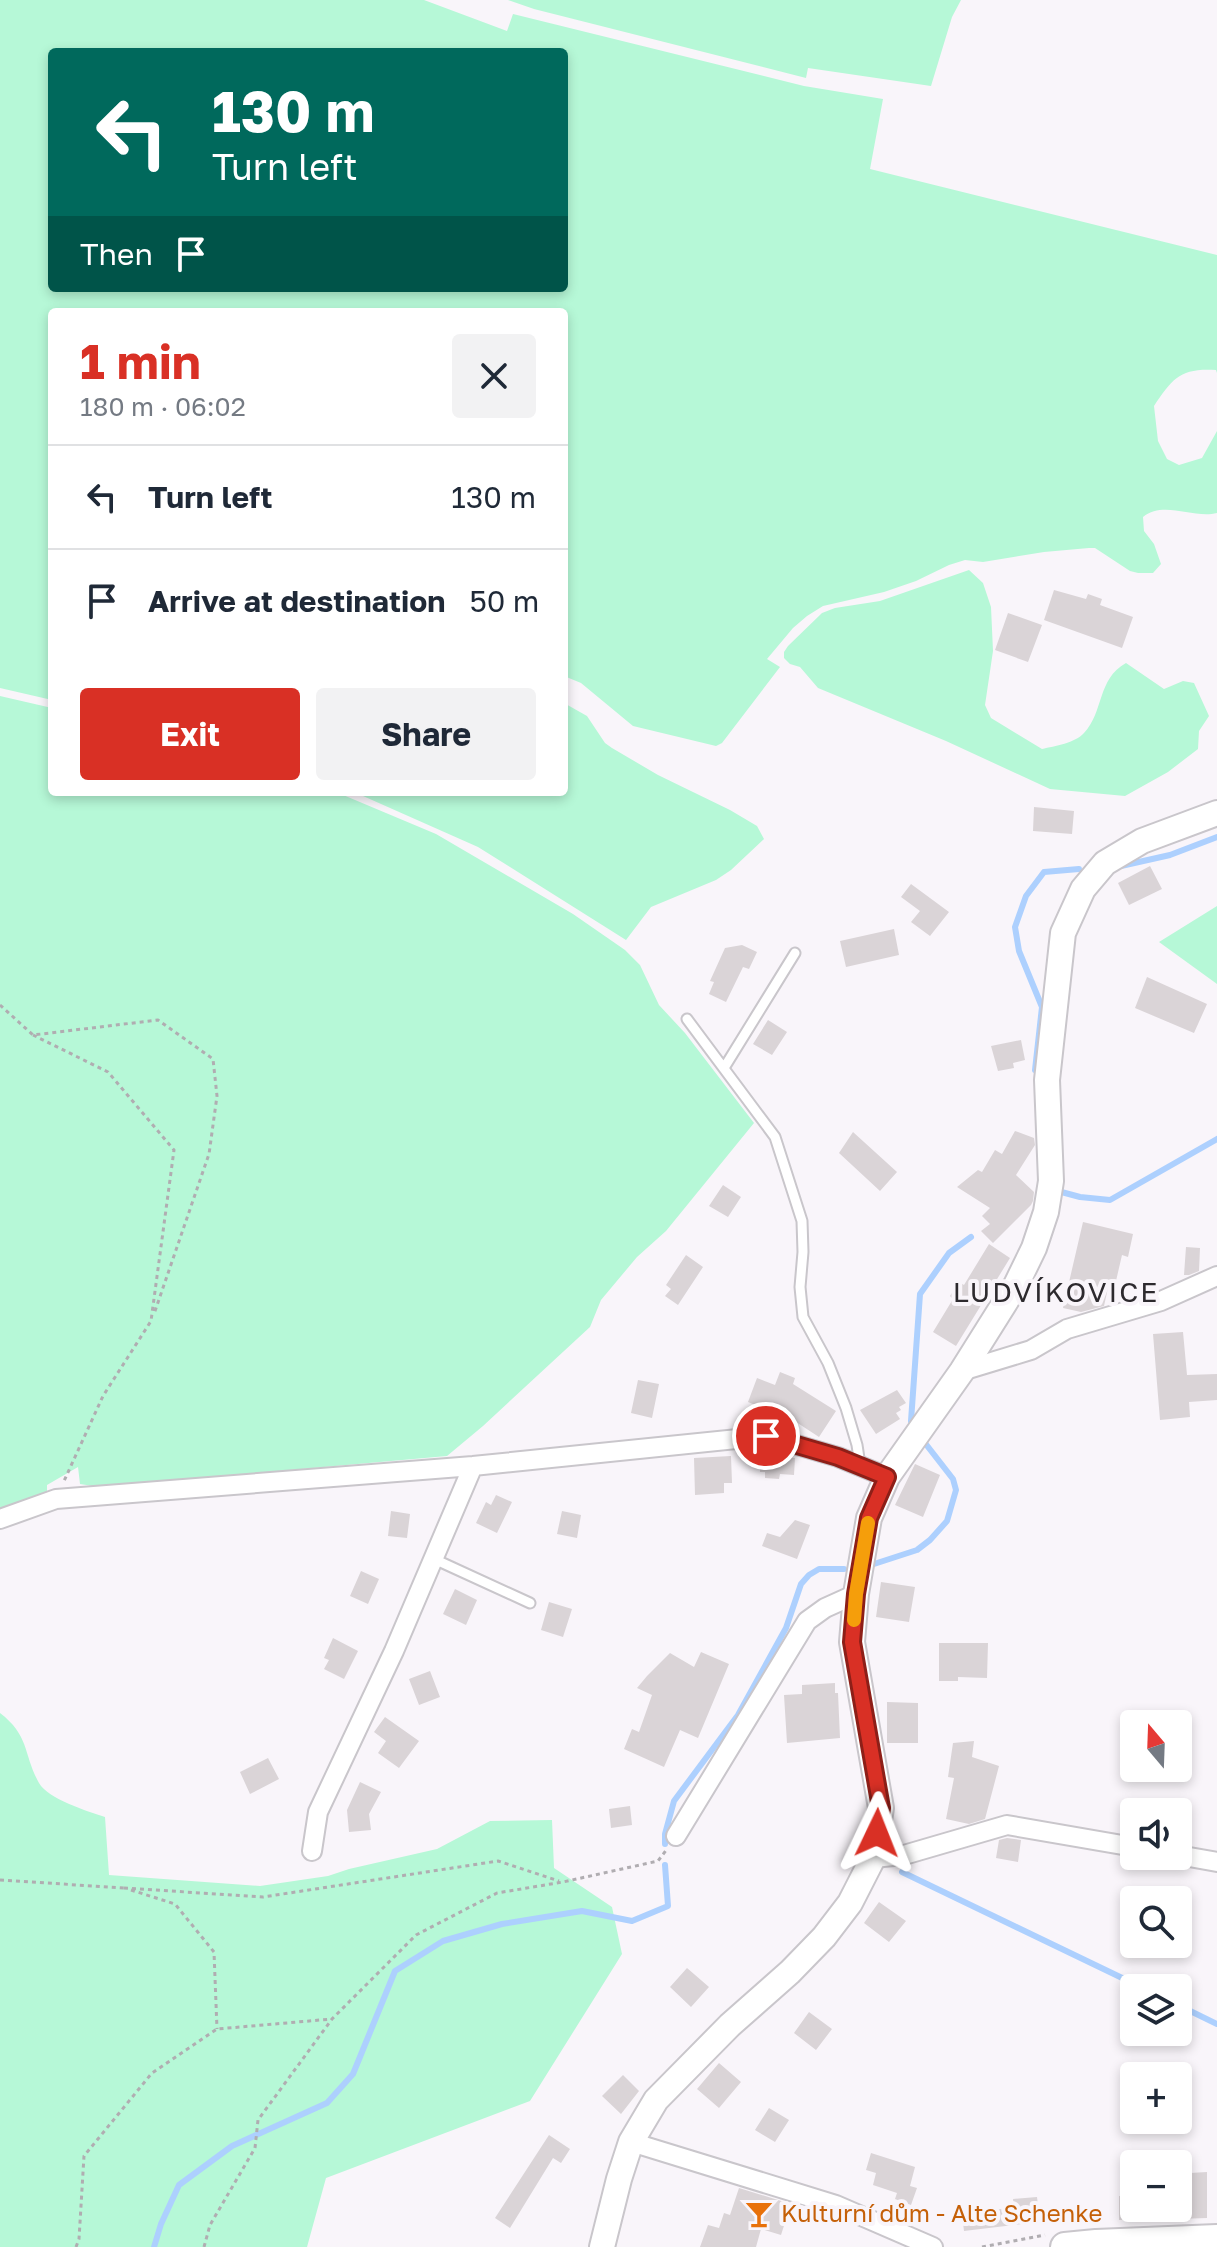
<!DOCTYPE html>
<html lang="en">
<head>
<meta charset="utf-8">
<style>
  :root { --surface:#fff; --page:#f2f2f3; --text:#1f2937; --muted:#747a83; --line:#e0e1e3; --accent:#d93025 }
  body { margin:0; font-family:"Golos Text",sans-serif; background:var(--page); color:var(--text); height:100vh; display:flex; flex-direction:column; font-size:30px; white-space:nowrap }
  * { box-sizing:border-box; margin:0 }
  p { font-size:26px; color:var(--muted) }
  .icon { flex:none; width:44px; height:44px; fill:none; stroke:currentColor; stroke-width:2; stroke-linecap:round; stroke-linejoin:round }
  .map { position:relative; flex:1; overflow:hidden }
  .sheet { position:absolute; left:48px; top:308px; width:520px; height:488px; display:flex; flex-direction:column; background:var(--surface); border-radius:8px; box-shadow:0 4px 12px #0003 }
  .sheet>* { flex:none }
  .hud { position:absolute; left:48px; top:48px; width:520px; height:244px; border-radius:8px; box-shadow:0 4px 12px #0003; background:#00695c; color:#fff; overflow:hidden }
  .needle { width:52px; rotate:341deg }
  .controls { position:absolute; left:1120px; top:1710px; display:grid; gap:16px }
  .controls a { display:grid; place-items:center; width:72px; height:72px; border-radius:8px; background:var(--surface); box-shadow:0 4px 12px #0003; font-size:40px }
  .pin { position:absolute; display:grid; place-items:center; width:68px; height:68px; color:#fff; margin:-34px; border:4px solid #fff; border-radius:50%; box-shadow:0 2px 8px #0007 }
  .me { position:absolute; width:88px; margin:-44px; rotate:2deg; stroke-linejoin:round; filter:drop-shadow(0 0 6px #0008) }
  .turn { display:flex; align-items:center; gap:28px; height:168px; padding:0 32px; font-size:36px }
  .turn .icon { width:104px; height:104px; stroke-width:2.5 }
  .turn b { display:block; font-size:56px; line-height:68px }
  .then { display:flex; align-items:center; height:76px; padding:0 32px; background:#0003; gap:16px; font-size:30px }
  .round { display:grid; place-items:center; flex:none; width:84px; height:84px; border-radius:8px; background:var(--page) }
  .overview { display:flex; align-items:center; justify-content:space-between; height:136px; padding:0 32px }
  h1 { font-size:48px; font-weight:700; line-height:60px; color:var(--accent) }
  .button { display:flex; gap:16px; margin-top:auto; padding:16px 32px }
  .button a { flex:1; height:92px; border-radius:8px; background:var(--accent); color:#fff; font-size:32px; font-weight:700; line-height:92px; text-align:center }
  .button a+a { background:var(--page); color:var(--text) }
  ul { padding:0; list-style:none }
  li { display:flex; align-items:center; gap:24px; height:104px; padding:0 32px; border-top:2px solid var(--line) }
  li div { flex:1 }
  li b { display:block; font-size:30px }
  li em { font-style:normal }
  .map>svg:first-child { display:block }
</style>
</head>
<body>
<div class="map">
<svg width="1217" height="2247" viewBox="0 0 1217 2247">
  <rect width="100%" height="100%" fill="#f9f5fa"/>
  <path fill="#b6f8d7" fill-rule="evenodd" d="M0,0H424L507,31L513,14L804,86L883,99L870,169L1217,255V373L1216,370C1180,368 1173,378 1154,406L1158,441L1167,459L1179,465L1202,458L1217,431V513C1193,519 1164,500 1143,517L1144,531L1154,544L1161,564L1153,573H1138L1130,571L1095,548H1089L1044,552L983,562L965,560L949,565L916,581L884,592L823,606L807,616L793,628L767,659L780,667L722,743L716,746L633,726L581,683L564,676V312H52V700L0,688ZM52,52H564V288H52Z
    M508,0H961L952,17L931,86L808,68L806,78L534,9Z
    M969,570L983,583L991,607L993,651L985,705L991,718L1042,749C1055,746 1075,743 1084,733C1104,712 1097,679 1126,663L1164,689L1183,681L1194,683L1209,716L1199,731L1198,749L1168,772L1125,796L1050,789L946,741L818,688L800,667L790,664L784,658V652L788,646L822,613L835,608L880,601Z
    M0,696L52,708V792H336L436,834L573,914L625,950L640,965L659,1005L685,1033L754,1123L666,1231L637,1257L601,1300L590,1327L483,1426L447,1456L99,1487L80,1484L78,1467L47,1485V1509L0,1527Z
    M564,703L587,716L605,743L612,748L658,775L730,810L757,826L764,839L731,870L716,880L651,907L626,940L478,847L354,792H564Z
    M1217,906V984L1159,942Z
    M0,1713C30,1736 23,1754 39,1783C48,1799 87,1811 105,1817L109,1875L260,1886L328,1876L349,1869L437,1849L490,1821L552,1820L554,1868L612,1907L622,1954L530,2101L326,2178L307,2247H0Z"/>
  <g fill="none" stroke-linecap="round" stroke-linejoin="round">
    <path stroke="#add0fe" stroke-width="6" d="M1121,866L1170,855L1217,837
      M1035,1070L1042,1007L1019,951L1015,927L1026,896L1044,872L1079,869
      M1054,1190L1080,1197L1110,1200L1217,1139
      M911,1421L920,1294L949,1253L971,1237
      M874,1564L917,1550L930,1540L947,1521L956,1490L953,1479L925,1443
      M665,1844V1834L674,1801L738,1715L786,1628L801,1584L809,1575L819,1569H844
      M902,1872L1143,1988
      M1178,2005L1217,2024
      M154,2247L161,2224L179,2185L232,2146L327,2103L353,2074L395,1971L443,1941L502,1924L582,1911L632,1921L668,1906L665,1865"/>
  </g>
  <path fill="#dad4d7" d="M1054,590L1086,599L1088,594L1102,599L1100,605L1133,617L1122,648L1044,620Z
    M1008,613L1042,625L1028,662L995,650Z
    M1034,807L1074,811L1072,834L1033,831Z
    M1150,866L1162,889L1129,905L1118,883Z
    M911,884L949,912L930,936L911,922L920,911L901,897Z
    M894,929L899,955L846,967L840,941Z
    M742,945L757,952L749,969L743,967L726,1002L709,994L714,982L710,981L725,948Z
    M1147,977L1207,1004L1194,1033L1135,1008Z
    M768,1020L787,1032L772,1055L753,1044Z
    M1021,1040L1025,1060L1013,1063L1014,1068L998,1071L991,1046Z
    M1015,1131L1034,1138L1035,1145L1016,1175L1034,1192L1033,1201L1031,1205L993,1243L981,1231L990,1224L982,1216L990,1208L957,1187L978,1170L982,1172L995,1150L1002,1154Z
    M853,1132L897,1172L880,1191L839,1153Z
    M723,1185L741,1197L728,1217L709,1206Z
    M1083,1222L1133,1234L1128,1257L1122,1255L1116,1281H1114L1112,1289L1108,1288L1104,1306L1081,1312L1063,1308Z
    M989,1244L1010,1258L956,1346L933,1332L953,1299L950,1296L959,1282L964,1285Z
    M1186,1247L1200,1248L1199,1271L1189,1275H1184Z
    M686,1255L703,1267L678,1305L665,1296L671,1289L666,1285Z
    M1183,1332L1187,1375L1217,1374V1400L1189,1402L1190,1417L1160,1420L1153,1334Z
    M780,1372L795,1378L793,1384L836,1411L819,1437L793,1420L748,1402L757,1378L775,1385Z
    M638,1380L659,1384L652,1418L631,1413Z
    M897,1390L906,1403L899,1407L901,1410L896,1413L900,1419L876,1434L860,1410Z
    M731,1456L732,1483H724V1493L695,1495L694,1458Z
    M760,1456L795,1458L794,1475L780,1474L779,1479L765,1478V1472H760Z
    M915,1464L940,1475L923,1517L895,1505Z
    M496,1495L512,1502L497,1533L476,1523L486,1502L491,1505Z
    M391,1511L410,1514L407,1538L388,1536Z
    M562,1511L581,1515L577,1538L557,1534Z
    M795,1520L810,1525L797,1559L762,1546L767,1533L780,1537Z
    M361,1571L379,1579L368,1604L350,1596Z
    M881,1582L915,1587L909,1622L876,1617Z
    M455,1589L477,1600L466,1625L443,1614Z
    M549,1602L572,1609L563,1637L541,1630Z
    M333,1638L358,1651L344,1679L324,1669L329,1660L324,1658Z
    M939,1643H988L987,1678L958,1677V1681H939Z
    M701,1652L729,1664L698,1738L680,1730L664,1767L624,1749L632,1729L639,1732L652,1695L637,1688L647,1676L670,1653L694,1667Z
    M430,1671L440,1697L419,1705L409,1679Z
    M835,1683V1693H838L840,1738L787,1743L784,1695L802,1694V1685Z
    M887,1702L918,1703V1743H887Z
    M385,1717L419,1741L399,1768L378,1753L386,1741L374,1732Z
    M974,1741L972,1757L999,1766L985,1819L969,1824L946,1819L954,1778L948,1777L953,1743Z
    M268,1758L279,1779L250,1794L240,1772Z
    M360,1782L381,1792L369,1814L371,1830L349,1832L347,1810Z
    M630,1806L632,1825L611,1828L609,1809Z
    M1007,1838L1021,1840L1018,1862L996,1858L999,1840Z
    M879,1902L906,1921L889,1942L864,1923Z
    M687,1968L709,1987L691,2007L670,1987Z
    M809,2012L832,2029L816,2050L794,2033Z
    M719,2063L741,2082L719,2108L697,2089Z
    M623,2075L639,2091L621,2114L602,2096Z
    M769,2108L789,2120L775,2142L755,2130Z
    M549,2135L570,2149L561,2163L553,2158L510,2228L495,2218Z
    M871,2153L915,2167L910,2186L917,2188L911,2205L895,2199L897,2193L873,2185L876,2173L866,2170Z
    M1207,2172V2218L1178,2219V2193H1190V2173Z
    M739,2188L791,2204L781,2235L761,2229L756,2247H700L708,2225L719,2228L724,2213L730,2215Z
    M1134,2195V2219L1119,2220V2196Z
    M1037,2197L1040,2222L964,2231L962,2215L1014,2207L1013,2199Z"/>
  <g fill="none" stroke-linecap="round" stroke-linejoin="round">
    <defs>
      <path id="lane" d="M687,1019L775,1137L802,1221L803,1252L800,1287L803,1317L828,1363L846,1408L857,1445L860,1465
        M724,1068L795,953
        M434,1559L530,1603"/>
      <path id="street" d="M962,1371L1031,1350L1067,1329L1161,1301L1217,1276
        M0,1519L56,1499L473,1466L766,1436L838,1457L887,1477
        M676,1836L807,1621L825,1608L856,1594
        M312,1851L318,1812L394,1651L473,1466
        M1178,1855L1217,1862
        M873,1858L904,1855L1007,1825L1134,1847
        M631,2142L836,2205L933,2247"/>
      <path id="secondary" d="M602,2247L619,2179L631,2142L656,2100L730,2025L790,1972L824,1937L850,1903L873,1858L881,1808L852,1642L856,1594L869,1518L887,1477L962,1371L1016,1285L1034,1248L1046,1212L1051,1181L1047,1080L1063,933L1083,889L1105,863L1142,841L1217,813"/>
      <path id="primary" d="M1065,2247L1096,2244L1217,2239"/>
    </defs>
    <use href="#lane" stroke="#c9c6cb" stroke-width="13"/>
    <use href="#street" stroke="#c9c6cb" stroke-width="22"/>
    <use href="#secondary" stroke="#c9c6cb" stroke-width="28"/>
    <use href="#primary" stroke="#c9c6cb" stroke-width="32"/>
    <path stroke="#b0adb1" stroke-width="3" stroke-dasharray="4 4" stroke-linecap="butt" d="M0,1005L33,1035L158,1020L213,1059L217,1096L209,1154L154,1314
      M33,1035L108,1072L174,1150L151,1321L103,1396L64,1481
      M0,1880L124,1888
      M124,1888L263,1897L498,1861L559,1881
      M131,1890L175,1904L214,1952L217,2029
      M76,2247L79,2239L84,2156L152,2073L217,2029L332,2019
      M204,2247L210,2225L255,2148L258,2120L332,2019L416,1935L497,1893L563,1882L658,1861L667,1849
      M982,2247L1045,2235"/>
    <use href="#lane" stroke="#fff" stroke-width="9"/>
    <use href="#street" stroke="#fff" stroke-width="18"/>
    <use href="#secondary" stroke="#fff" stroke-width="24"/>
    <use href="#primary" stroke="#fff" stroke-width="28"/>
  </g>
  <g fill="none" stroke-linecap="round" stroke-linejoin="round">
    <defs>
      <path id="route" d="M766,1436L838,1457L887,1477L869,1518L856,1594L852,1642L881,1808L877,1833"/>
    </defs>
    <use href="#route" stroke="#8d1f18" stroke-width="20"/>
    <use href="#route" stroke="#d93025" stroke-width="14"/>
    <path stroke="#f59e0b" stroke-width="14" d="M854,1620L856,1594L868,1523"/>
  </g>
  <defs>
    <symbol id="bar-bare" viewBox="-9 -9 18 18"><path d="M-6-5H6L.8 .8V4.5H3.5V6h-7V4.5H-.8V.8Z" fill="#e8710a" stroke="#f9f5fa" stroke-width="2.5" paint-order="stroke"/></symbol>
  </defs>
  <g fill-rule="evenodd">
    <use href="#bar-bare" x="739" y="2194" width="40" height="40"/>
  </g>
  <g text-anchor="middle" stroke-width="8" stroke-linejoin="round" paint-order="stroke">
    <g font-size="24" fill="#c56008" stroke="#f9f5fa" text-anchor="start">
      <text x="781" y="2222">Kulturní dům - Alte Schenke</text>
    </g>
    <g font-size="28" letter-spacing="2" fill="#2d2a2e" stroke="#f9f5fa">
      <text x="1056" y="1302">LUDVÍKOVICE</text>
    </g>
  </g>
</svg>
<div class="controls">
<a><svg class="needle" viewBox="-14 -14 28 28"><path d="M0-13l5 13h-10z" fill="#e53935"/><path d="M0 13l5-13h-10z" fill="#747a83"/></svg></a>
<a><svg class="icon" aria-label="sound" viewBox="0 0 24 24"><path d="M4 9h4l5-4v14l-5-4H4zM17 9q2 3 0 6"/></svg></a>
<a><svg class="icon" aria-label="search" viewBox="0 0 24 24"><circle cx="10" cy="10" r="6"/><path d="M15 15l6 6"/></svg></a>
<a><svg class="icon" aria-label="layers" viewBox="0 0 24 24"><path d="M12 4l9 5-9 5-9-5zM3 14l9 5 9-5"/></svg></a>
<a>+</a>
<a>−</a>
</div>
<div class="pin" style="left:766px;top:1436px;background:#d93025"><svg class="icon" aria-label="arrive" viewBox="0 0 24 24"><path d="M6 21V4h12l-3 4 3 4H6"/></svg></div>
<svg class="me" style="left:877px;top:1833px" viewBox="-20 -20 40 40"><path d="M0-17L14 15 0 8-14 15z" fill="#d93025" stroke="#fff" stroke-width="4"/></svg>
<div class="hud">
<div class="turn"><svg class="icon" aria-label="left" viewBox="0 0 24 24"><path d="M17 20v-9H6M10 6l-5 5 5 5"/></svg><div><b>130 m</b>Turn left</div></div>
<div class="then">Then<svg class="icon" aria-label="arrive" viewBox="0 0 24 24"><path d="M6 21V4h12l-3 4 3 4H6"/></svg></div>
</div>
<section class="sheet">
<div class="overview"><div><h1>1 min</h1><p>180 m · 06:02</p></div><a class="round"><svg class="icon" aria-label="close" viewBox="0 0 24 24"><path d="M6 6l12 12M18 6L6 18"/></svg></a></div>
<ul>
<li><svg class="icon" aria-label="left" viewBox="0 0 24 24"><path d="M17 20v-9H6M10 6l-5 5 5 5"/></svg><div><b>Turn left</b></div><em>130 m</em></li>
<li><svg class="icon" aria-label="arrive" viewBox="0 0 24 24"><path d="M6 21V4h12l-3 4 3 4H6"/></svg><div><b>Arrive at destination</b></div><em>50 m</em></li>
</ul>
<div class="button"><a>Exit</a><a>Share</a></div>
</section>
</div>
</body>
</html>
